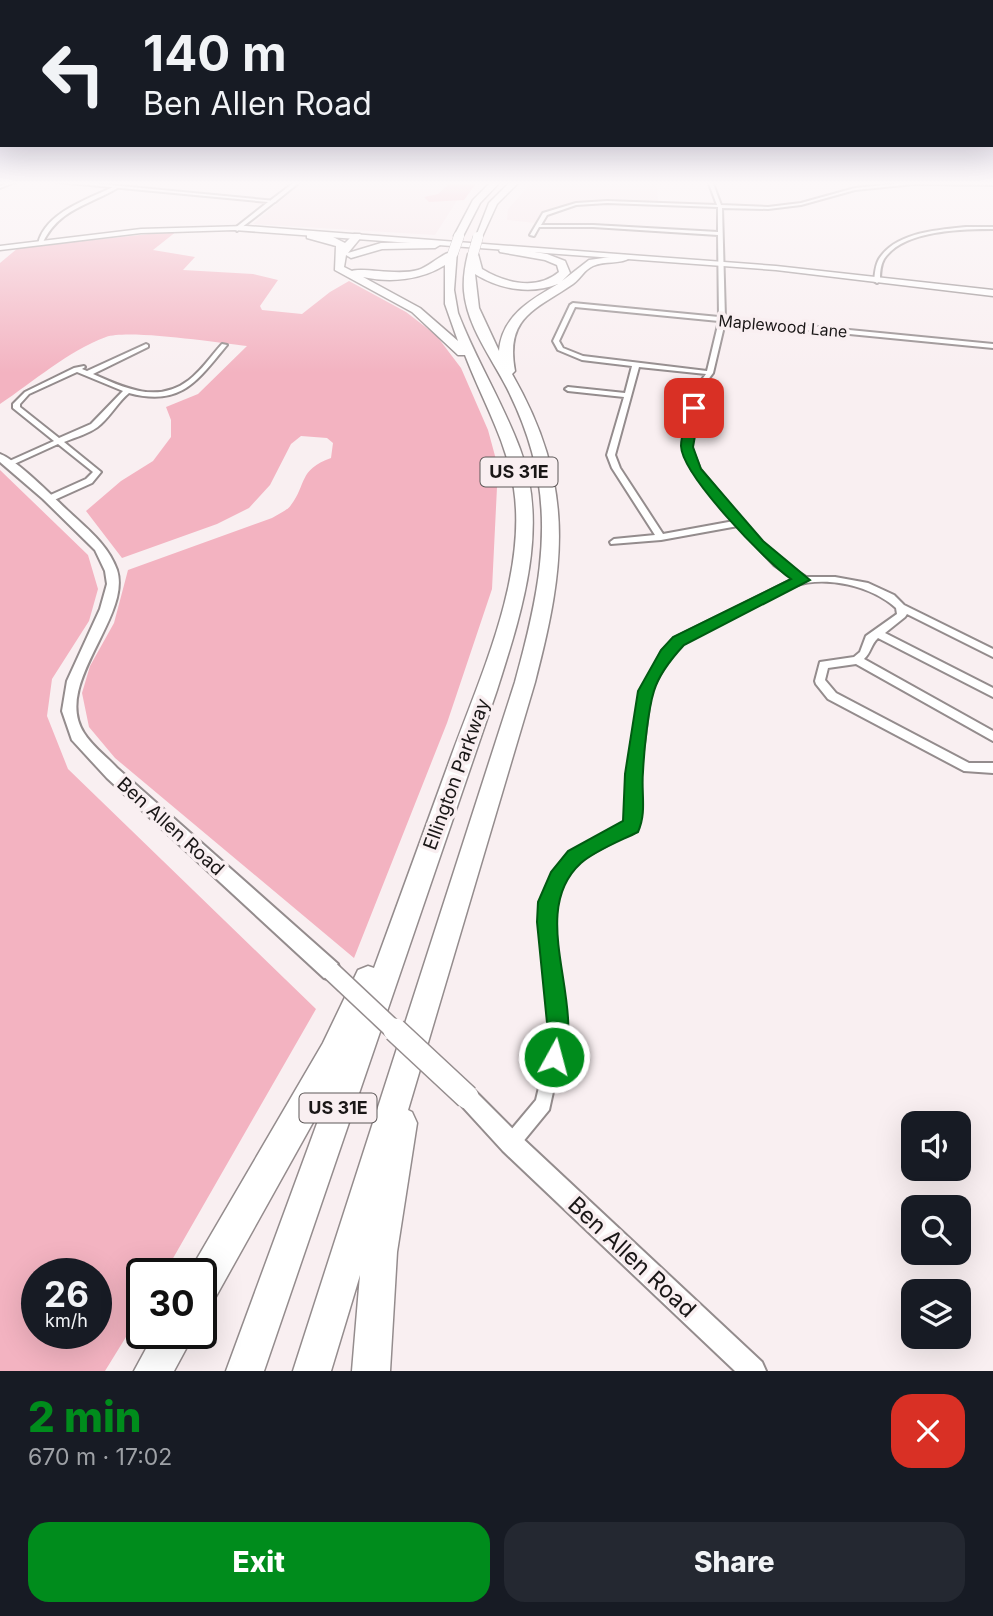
<!DOCTYPE html>
<html lang="en">
<head>
<meta charset="utf-8">
<style>
  :root { --surface:#171b24; --page:#242831; --text:#f1f3f6; --muted:#9ea1a6; --accent:#008c1c }
  body { margin:0; font-family:Inter,sans-serif; background:var(--page); color:var(--text); height:100vh; display:flex; flex-direction:column; font-size:26px; white-space:nowrap }
  * { box-sizing:border-box; margin:0 }
  p { font-size:23px; color:var(--muted) }
  .icon { flex:none; width:38px; height:38px; fill:none; stroke:currentColor; stroke-width:2; stroke-linecap:round; stroke-linejoin:round }
  .map { position:relative; height:1371px; overflow:hidden }
  .drawer { display:flex; flex-direction:column; background:var(--surface); flex:1 }
  .drawer>* { flex:none }
  .guide { position:absolute; left:0px; top:0px; width:994px; height:147px; box-shadow:0 7px 28px #0002; background:#171b24; color:var(--text); overflow:hidden }
  .buttons { position:absolute; left:901px; top:1111px; display:grid; gap:14px }
  .buttons a { display:grid; place-items:center; width:70px; height:70px; border-radius:14px; background:var(--surface); box-shadow:0 7px 28px #0002; font-size:35px }
  .speed { position:absolute; left:21px; top:1258px; display:flex; gap:14px; font-size:35px; font-weight:700; text-align:center }
  .speed>* { display:grid; place-content:center; width:91px; height:91px; border-radius:50%; background:var(--surface); box-shadow:0 7px 28px #0002; line-height:1 }
  .speed small { font-size:18px; font-weight:400 }
  .speed .limit { border:4px solid #111; border-radius:10px; background:#fff; color:#111 }
  .pin { position:absolute; display:grid; place-items:center; width:60px; height:60px; color:#fff; margin:-30px; border-radius:14px; box-shadow:0 4px 10px #0006 }
  .me { position:absolute; width:77px; margin:-38px; rotate:7deg; stroke-linejoin:round; filter:drop-shadow(0 0 5px #0008) }
  .turn { display:flex; align-items:center; gap:24px; height:147px; padding:0 28px; font-size:32px }
  .turn .icon { width:91px; height:91px; stroke-width:2.5 }
  .turn b { display:block; font-size:49px; line-height:60px }
  .round { display:grid; place-items:center; flex:none; width:74px; height:74px; border-radius:21px; background:var(--page) }
  .overview { display:flex; align-items:center; justify-content:space-between; height:119px; padding:0 28px }
  h1 { font-size:42px; font-weight:800; line-height:52px; color:var(--accent) }
  .cta { display:flex; gap:14px; margin-top:auto; padding:14px 28px }
  .cta a { flex:1; height:80px; border-radius:21px; background:var(--accent); color:#fff; font-size:28px; font-weight:800; line-height:80px; text-align:center }
  .cta a+a { background:var(--page); color:var(--text) }
  .map>svg:first-child { display:block }
</style>
</head>
<body>
<div class="map">
<svg width="993" height="1371" viewBox="0 0 993 1371">
  <rect width="100%" height="100%" fill="#f9eff1"/>
  <path fill="#f5e2e6" d="M265,181H466L465,188L435,235L253,224L299,185Z
    M536,181H657L658,204L581,202L555,207L539,217L535,223L507,220L508,209L530,184Z"/>
  <path fill="#f3b3c1" fill-rule="evenodd" d="M429,181H478L464,200L429,202L424,197L438,194L449,184Z
    M177,231L153,250L195,257L183,270L253,274L278,280L260,306L262,310L302,314L330,292L349,281L406,312L436,335L461,368L488,430L498,467L492,589L447,723L354,958L115,758L89,727L82,693L90,666L114,623L128,570L272,518C278,514 287,511 291,505C307,484 298,470 331,458L333,443L327,438L301,436L291,444L270,485L249,508L217,524L122,558L86,511L121,481L153,461L171,437V420L166,407L198,394L247,346C219,343 129,329 106,337C68,351 33,382 0,404V263L18,248Z
    M0,470L88,555L98,589L89,621L52,679L47,716L68,769L316,1009L164,1274H142V1311L105,1371H0ZM96,1274V1334H37V1274Z"/>
  <g fill="none" stroke-linecap="round" stroke-linejoin="round">
    <defs>
      <path id="minor" d="M12,181H18L0,188V186Z
        M296,181H301L275,202H271V200Z
        M708,181H712L721,205L768,207L801,203L855,188L914,182L993,183V185L914,184L855,190L801,205L768,209L722,208L725,318L993,344V348L725,322L713,373L701,389L691,447L700,469L743,521L780,561L806,577H835L868,583L894,595L904,605L993,649V657L907,614L905,617L885,633L993,688V697L878,638C871,644 871,653 864,659L993,731V741L856,664L828,668L825,680L836,693L969,763H993V773L964,771L828,699L816,684L815,681L820,662L854,657L860,652L866,636L897,614L896,608C872,586 826,575 794,586C782,590 771,598 760,604C734,617 708,630 682,644L670,656L651,691L640,774L641,812L635,830L578,861L563,882L555,902L554,922L566,1033L549,1110L517,1149L511,1151L505,1149L503,1143L505,1137L536,1100L552,1033L540,922L541,902L553,874L570,853L626,823L629,812L628,774L641,691L662,651L674,638L789,581L795,579L774,565L738,526L661,540L611,544L610,542L614,539L655,535L612,468L607,455L624,397L568,391L565,389L568,387L625,393L632,366L582,360L558,350L553,341L570,305L573,303L719,317L718,235L593,227H539L534,236L530,235L543,213L576,203L607,201L717,205ZM607,203L718,207V232L593,225H541L547,215L576,205ZM575,307L719,321L707,371L583,356L563,348L559,341ZM639,367L706,374L695,389L683,447L692,470L734,521L663,534L620,468L615,455Z
        M115,186L119,187C88,206 59,208 42,244H38C45,212 89,199 115,186Z
        M966,227H993V229C962,229 903,230 884,259C880,266 880,274 880,281L877,283L874,281C875,274 875,266 879,259C896,232 938,230 966,227Z
        M222,344L227,345C197,381 181,407 129,393C118,402 112,414 101,424C92,433 76,437 64,442L101,472L92,483L52,501H46V497L86,479L93,472L58,444L12,465H9L5,463L54,441L13,408V404L25,392L74,368L84,366L85,367L82,369L87,371L146,344L148,345V347L93,374C124,388 158,404 189,380C202,370 211,356 222,344ZM77,372L123,391L91,424L59,438L20,407V404L29,394Z"/>
      <path id="tertiary" d="M47,181H68L276,201L237,231L235,228L268,202Z
        M0,454C18,461 50,494 66,509C85,527 108,544 117,570C132,617 52,684 84,733C92,746 107,757 117,768L338,964L340,971L338,978L331,980L324,978L107,778L72,740L62,711L67,681L100,609L107,584L105,571L95,550L43,499L0,462Z
        M467,1087L474,1090L519,1135L762,1362L766,1371H735L503,1151L460,1104L457,1097L460,1090Z"/>
      <path id="secondary" d="M246,226L776,266L993,290V296L776,270L234,230L141,233L0,250V246L141,229Z"/>
      <path id="motorway" d="M492,181L500,182L480,203L462,238H456L454,236L473,200Z
        M511,181H520L497,204L481,239H475L489,203Z
        M310,233L333,237L345,243L354,234H360L362,236L348,253L381,243L435,242L440,245L435,248L382,249L351,258L346,255L344,267L352,271C362,267 398,276 418,270C431,266 445,250 457,251L454,290L458,313C476,360 503,403 520,449C550,528 521,614 497,690L264,1371H226L326,1099L214,1300L201,1305V1274H188L323,1043L358,970L368,966L374,968C400,897 426,826 452,754C481,675 527,575 514,489C507,441 482,400 465,355H458L412,312L335,270L336,246L307,238V234ZM445,265V304L458,341L420,308L363,277C391,283 421,280 445,265Z
        M504,247L547,254L565,261L570,273L562,281L589,260L625,255L630,258C620,265 605,260 593,266C584,270 581,278 573,284C535,310 505,317 515,371L512,374C575,484 566,564 535,682L408,1110L412,1112L417,1123L397,1252L390,1371H352L360,1275L331,1371H293L515,682C536,606 554,530 532,452C526,430 517,408 507,388C491,357 467,326 464,291C463,278 465,266 468,254L473,251L478,254L482,269C505,283 537,291 559,272L557,265L545,260L500,252L499,250ZM475,274C499,289 530,295 558,284C530,300 502,316 499,351L479,308Z
        M154,1334H194L174,1371H134Z"/>
    </defs>
    <use href="#minor" stroke="#948c8d" stroke-width="4"/>
    <use href="#tertiary" stroke="#948c8d" stroke-width="4"/>
    <use href="#secondary" stroke="#948c8d" stroke-width="3"/>
    <use href="#motorway" stroke="#948c8d" stroke-width="3"/>
    <use href="#minor" fill="#fff" fill-rule="evenodd"/>
    <use href="#tertiary" fill="#fff" fill-rule="evenodd"/>
    <use href="#secondary" fill="#fff" fill-rule="evenodd"/>
    <use href="#motorway" fill="#fff" fill-rule="evenodd"/>
    <defs>
      <path id="tertiary-bridge-far1" d="M331,971L396,1032"/>
      <path id="tertiary-bridge" d="M395,1030L467,1097"/>
      <path id="motorway-bridge" d="M453,253L459,236
        M473,254L478,237"/>
    </defs>
    <use href="#tertiary-bridge-far1" stroke="#948c8d" stroke-width="21" stroke-linecap="butt"/>
    <use href="#tertiary-bridge" stroke="#948c8d" stroke-width="26" stroke-linecap="butt"/>
    <use href="#motorway-bridge" stroke="#948c8d" stroke-width="11" stroke-linecap="butt"/>
    <use href="#tertiary-bridge-far1" stroke="#fff" stroke-width="18"/>
    <use href="#tertiary-bridge" stroke="#fff" stroke-width="23"/>
    <use href="#motorway-bridge" stroke="#fff" stroke-width="10"/>
  </g>
  <linearGradient id="sky" x2="0" y2="1"><stop stop-color="#a8a1cb"/><stop offset="0.49" stop-color="#fcf8f9"/><stop offset="1" stop-color="#fcf8f9" stop-opacity="0"/></linearGradient>
  <rect width="993" height="373" fill="url(#sky)"/>
  <path fill="#008c1c" stroke="#005b12" stroke-width="2" d="M694,405L700,408L693,447L701,469L763,541L810,580L684,645C672,658 659,674 654,691C648,710 644,751 643,772C641,793 647,812 638,832C620,841 596,850 581,863C526,913 587,1003 562,1065L554,1068L546,1065L542,1057L548,1033L537,922L538,902L551,872L568,851L623,821L625,774L638,691L661,650L673,637L791,579C765,561 682,475 681,446C681,434 687,420 689,408Z"/>
  <g text-anchor="middle" stroke-width="7" stroke-linejoin="round" paint-order="stroke">
    <g font-size="16" fill="#1a1717" stroke="#f9eff1">
      <text transform="translate(783 326) rotate(5)" y="6">Maplewood Lane</text>
    </g>
    <g fill="#f9eff1" stroke="#5d5858" stroke-width="2">
      <rect x="480.5" y="457.5" width="77" height="29" rx="5"/>
      <rect x="299.5" y="1093.5" width="77" height="29" rx="5"/>
    </g>
    <g font-size="18" font-weight="bold" fill="#1a1717">
      <text x="519" y="478">US 31E</text>
      <text x="338" y="1114">US 31E</text>
    </g>
    <g font-size="19" fill="#1a1717" stroke="#f9eff1">
      <text transform="translate(456 774) rotate(-70)" y="7">Ellington Parkway</text>
      <text transform="translate(171 826) rotate(42)" y="7">Ben Allen Road</text>
    </g>
    <g font-size="23" fill="#1a1717" stroke="#f9eff1">
      <text transform="translate(632 1257) rotate(43)" y="8">Ben Allen Road</text>
    </g>
  </g>
</svg>
<div class="buttons">
<a><svg class="icon" aria-label="sound" viewBox="0 0 24 24"><path d="M4 9h4l5-4v14l-5-4H4zM17 9q2 3 0 6"/></svg></a>
<a><svg class="icon" aria-label="search" viewBox="0 0 24 24"><circle cx="10" cy="10" r="6"/><path d="M15 15l6 6"/></svg></a>
<a><svg class="icon" aria-label="layers" viewBox="0 0 24 24"><path d="M12 4l9 5-9 5-9-5zM3 14l9 5 9-5"/></svg></a>
</div>
<div class="speed"><div>26<small>km/h</small></div><div class="limit">30</div></div>
<div class="pin" style="left:694px;top:408px;background:#d93025"><svg class="icon" aria-label="arrive" viewBox="0 0 24 24"><path d="M6 21V4h12l-3 4 3 4H6"/></svg></div>
<svg class="me" style="left:554px;top:1057px" viewBox="-20 -20 40 40"><circle r="17" fill="#008c1c" stroke="#fff" stroke-width="3"/><path d="M0-11L8 9 0 5-8 9z" fill="#fff"/></svg>
<div class="guide">
<div class="turn"><svg class="icon" aria-label="left" viewBox="0 0 24 24"><path d="M17 20v-9H6M10 6l-5 5 5 5"/></svg><div><b>140 m</b>Ben Allen Road</div></div>
</div>
</div>
<section class="drawer">
<div class="overview"><div><h1>2 min</h1><p>670 m · 17:02</p></div><a class="round" style="background:#d93025;color:#fff"><svg class="icon" aria-label="close" viewBox="0 0 24 24"><path d="M6 6l12 12M18 6L6 18"/></svg></a></div>
<div class="cta"><a>Exit</a><a>Share</a></div>
</section>
</body>
</html>
